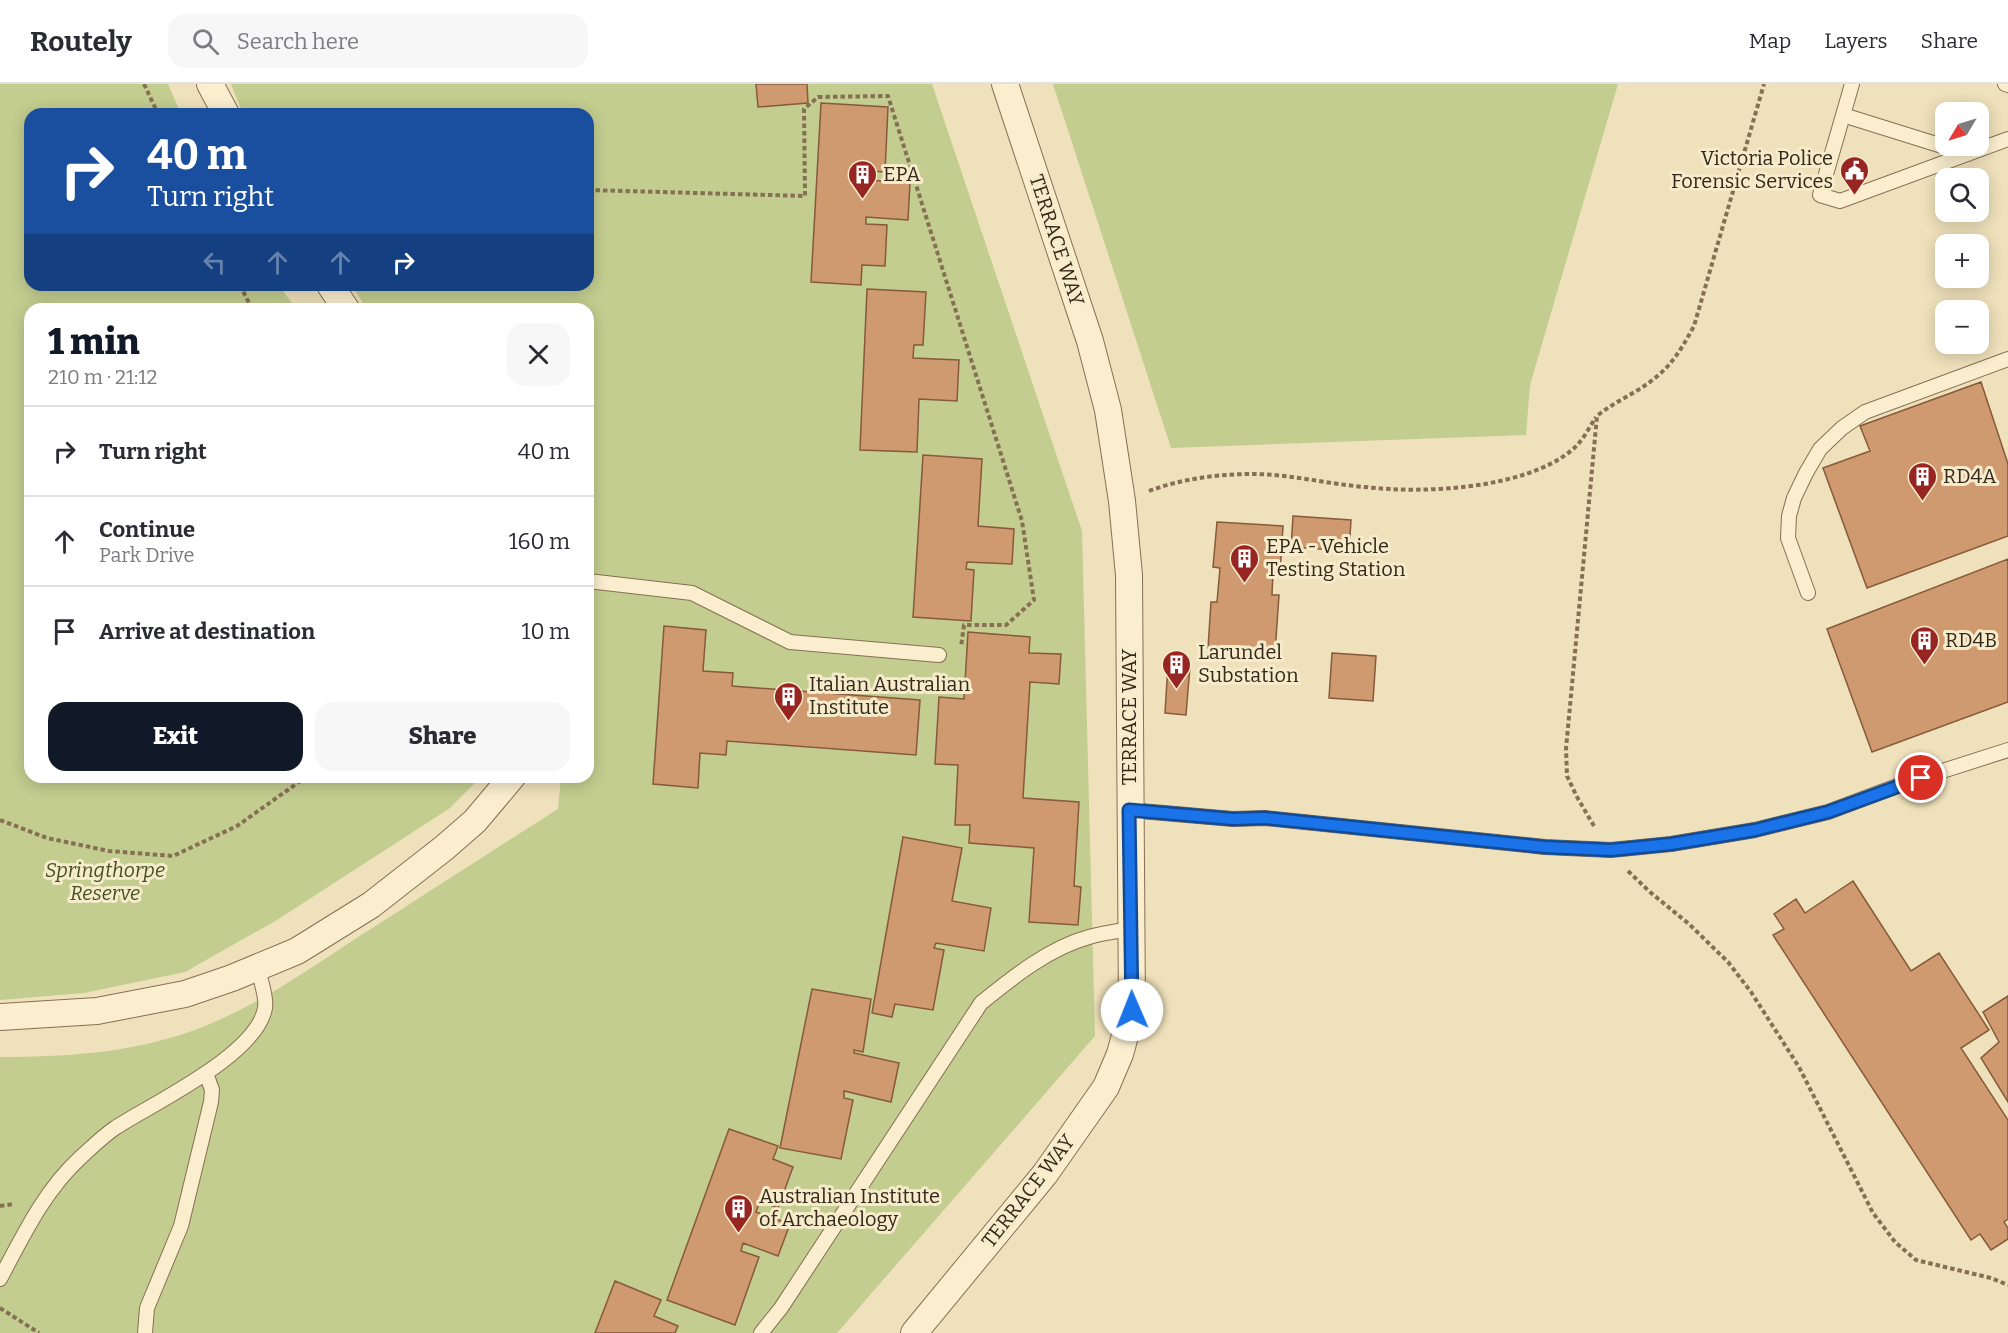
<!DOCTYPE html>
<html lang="en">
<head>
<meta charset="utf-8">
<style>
  :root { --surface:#fff; --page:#f7f7f7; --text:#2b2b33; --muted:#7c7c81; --line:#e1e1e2; --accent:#111827 }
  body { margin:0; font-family:Bitter,serif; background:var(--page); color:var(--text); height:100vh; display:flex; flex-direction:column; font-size:22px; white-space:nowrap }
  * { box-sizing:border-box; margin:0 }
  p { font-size:20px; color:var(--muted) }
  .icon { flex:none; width:33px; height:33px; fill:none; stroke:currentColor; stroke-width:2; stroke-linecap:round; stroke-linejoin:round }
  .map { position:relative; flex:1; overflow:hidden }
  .details { position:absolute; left:24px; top:219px; width:570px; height:480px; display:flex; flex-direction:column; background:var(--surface); border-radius:18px; box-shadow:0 3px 15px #0003 }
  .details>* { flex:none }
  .hud { position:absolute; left:24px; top:24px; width:570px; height:183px; border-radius:18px; box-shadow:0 3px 15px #0003; background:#1a4fa0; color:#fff; overflow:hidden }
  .needle { width:39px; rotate:232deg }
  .controls { position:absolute; left:1935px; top:18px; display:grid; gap:12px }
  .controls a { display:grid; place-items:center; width:54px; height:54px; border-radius:12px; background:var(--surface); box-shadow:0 3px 15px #0003; font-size:30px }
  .pin { position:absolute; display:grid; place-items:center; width:51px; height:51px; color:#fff; margin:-26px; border:3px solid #fff; border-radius:50%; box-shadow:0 2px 6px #0007 }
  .me { position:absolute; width:66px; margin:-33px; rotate:359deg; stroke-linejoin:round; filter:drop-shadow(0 0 4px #0008) }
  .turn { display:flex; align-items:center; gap:21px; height:126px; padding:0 24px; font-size:27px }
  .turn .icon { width:78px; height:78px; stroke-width:2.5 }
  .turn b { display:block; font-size:42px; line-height:51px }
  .lanes { display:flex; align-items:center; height:57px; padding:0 24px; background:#0003; justify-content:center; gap:30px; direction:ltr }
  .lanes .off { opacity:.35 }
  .round { display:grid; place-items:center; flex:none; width:63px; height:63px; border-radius:18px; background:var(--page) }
  .headline { display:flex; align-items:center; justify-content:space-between; height:102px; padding:0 24px }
  h1 { font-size:36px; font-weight:800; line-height:45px; color:var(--accent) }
  .cta { display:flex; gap:12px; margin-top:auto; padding:12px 24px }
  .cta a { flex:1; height:69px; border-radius:18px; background:var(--accent); color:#fff; font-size:24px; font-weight:800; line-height:69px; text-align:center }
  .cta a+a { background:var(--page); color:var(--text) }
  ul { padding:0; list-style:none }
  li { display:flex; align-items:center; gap:18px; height:90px; padding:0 24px; border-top:2px solid var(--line) }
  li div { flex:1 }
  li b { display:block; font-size:22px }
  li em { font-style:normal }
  header { display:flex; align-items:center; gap:36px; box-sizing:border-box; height:84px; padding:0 30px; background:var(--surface); border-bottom:2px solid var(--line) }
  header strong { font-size:28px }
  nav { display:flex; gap:33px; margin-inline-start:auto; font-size:21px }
  .search { width:420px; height:54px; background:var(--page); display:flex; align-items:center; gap:15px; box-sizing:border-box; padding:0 21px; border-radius:18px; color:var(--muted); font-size:22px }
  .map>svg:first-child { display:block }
</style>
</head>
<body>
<header>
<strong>Routely</strong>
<div class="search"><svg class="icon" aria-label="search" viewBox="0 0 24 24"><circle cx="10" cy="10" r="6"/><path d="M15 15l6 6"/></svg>Search here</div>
<nav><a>Map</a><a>Layers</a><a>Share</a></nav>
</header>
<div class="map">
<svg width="2008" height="1249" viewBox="0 0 2008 1249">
  <rect width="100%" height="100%" fill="#efe1bb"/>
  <path fill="#c3cd8f" d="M0,0H168L181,30H30V201H279L296,225H30V693H481L450,724L277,836L185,888L84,909L0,916Z
    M231,0H932L1082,447L1095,952L837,1249H0V973C62,973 130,969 189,948C249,927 302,890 355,855C423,812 490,768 558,725L561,693H588V225H367L351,201H588V30H243Z
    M1053,0H1618L1530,301L1526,351L1171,364Z"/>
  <path fill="#cf9a6f" stroke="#865a3a" stroke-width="1.5" d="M756,0H807L808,19L758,23Z
    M821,19L888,23L885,88L869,87V96L910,99L908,136L866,133V140L887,141L885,182L862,181L861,201L811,198Z
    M867,205L926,208L923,261H914L913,274L959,276L957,317L919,315L917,368L860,366Z
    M1981,298L2008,380V452L1867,504L1823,384L1870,367L1860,342Z
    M923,371L982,375L978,442L1014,445L1012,480L967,478L966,485L974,486L971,537L913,533Z
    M1293,432L1351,436L1349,467L1291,463Z
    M1217,438L1283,442L1280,489L1273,488L1272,511H1279L1275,569L1208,564L1211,518H1217L1220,484L1213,483Z
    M2008,475V618L1872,668L1827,545Z
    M664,542L706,546L703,587L733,589L732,602L920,616L916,671L727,657L726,671L700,669L698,704L653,700Z
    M968,548L1030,553L1029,569L1061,570L1059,600L1030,598L1023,714L1079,718L1074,802L1081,803L1078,841L1029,838L1034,764L969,759L970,741H955L958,681L935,680L939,613L964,615Z
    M1332,569L1376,572L1373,617L1329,614Z
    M1168,580L1190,582L1186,631L1165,629Z
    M903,753L962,764L952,817L991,824L984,867L936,859L934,864L944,866L933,926L895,920L892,933L872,929Z
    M1853,797L1911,887L1939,869L1989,946L1961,964L2008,1036V1135L2004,1138L2008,1144V1155L1991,1166L1980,1150L1971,1156L1773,851L1784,845L1774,830L1796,815L1805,829Z
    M812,905L871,915L863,968L854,966V969L899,979L891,1018L844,1007V1014L853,1016L841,1075L780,1064Z
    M2008,912V1018L1981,974L1999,958L1983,928Z
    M729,1045L778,1062L773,1075L793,1083L778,1124L760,1117L756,1128L790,1140L778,1172L743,1159L741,1167L759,1173L735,1241L667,1216Z
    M615,1197L661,1216L654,1232L678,1242L675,1249H595Z"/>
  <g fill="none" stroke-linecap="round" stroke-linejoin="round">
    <defs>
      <path id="lane" d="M1852,0L1820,111L1840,117L2008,55
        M2005,0L2008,1
        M1843,31L1968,70
        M588,497L692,509L790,558L939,571
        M1808,509L1788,454L1789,432L1794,414L1806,389L1820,365L1842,344L1865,328L2008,275
        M1129,726L1233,735L1265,734L1545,763L1611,766L1671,760L1755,746L1828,728L1908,698L2008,666
        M0,1195C23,1152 44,1107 80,1074C91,1064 103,1052 115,1044C153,1019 257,971 265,924C267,912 260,896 258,884
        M145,1249L147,1224L181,1142L211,1018L212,1006L206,989
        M761,1249L781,1224L981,919C1013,893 1049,864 1089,853C1102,849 1117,847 1131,845"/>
      <path id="street" d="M210,0L226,30
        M330,201L346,225
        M0,933L97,927L185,910L232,894L297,867L371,821L444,764L475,737L512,693
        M914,1249L1045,1090L1106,1003L1120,970L1132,926L1129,491L1122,417L1108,326L1090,257L1005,0"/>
    </defs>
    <use href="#lane" stroke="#867054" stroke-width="16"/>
    <use href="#street" stroke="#867054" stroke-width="28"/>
    <path stroke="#867054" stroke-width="4" stroke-dasharray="4.5 3" stroke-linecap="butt" d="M144,0L158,30
      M588,106L805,112L804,25L818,13L888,12L1022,437L1034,516L1006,541H964L961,563
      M240,201L252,225
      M1149,407C1181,395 1217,390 1252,390C1290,390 1327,400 1365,403C1424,410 1525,405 1572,366C1582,358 1589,344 1596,333
      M0,736L47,754L109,767L173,772L237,742L306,693
      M1594,742L1577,713L1567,692L1566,665L1597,332C1615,317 1637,309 1655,294C1673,280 1683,262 1694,242L1764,0
      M1628,787L1650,808L1689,840L1728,878L1751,908L1799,983L1873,1129L1895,1158L1916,1176L1991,1194L2008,1201
      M0,1122L14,1120
      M0,1224L39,1249"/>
    <use href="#lane" stroke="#faeece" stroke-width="14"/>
    <use href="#street" stroke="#faeece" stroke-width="26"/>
  </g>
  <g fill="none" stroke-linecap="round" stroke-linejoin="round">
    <defs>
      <path id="route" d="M1132,926L1129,726L1233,735L1265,734L1545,763L1611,766L1671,760L1755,746L1828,728L1921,694"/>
    </defs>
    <use href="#route" stroke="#114b97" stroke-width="15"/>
    <use href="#route" stroke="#1a73e8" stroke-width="10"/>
  </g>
  <defs>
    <symbol id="civic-pin" viewBox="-11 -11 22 30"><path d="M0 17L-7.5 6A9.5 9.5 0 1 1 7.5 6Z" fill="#972623" stroke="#f6ebca"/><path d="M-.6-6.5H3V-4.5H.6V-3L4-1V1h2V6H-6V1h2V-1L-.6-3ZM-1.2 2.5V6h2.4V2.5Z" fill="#fff"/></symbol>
    <symbol id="building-pin" viewBox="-11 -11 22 30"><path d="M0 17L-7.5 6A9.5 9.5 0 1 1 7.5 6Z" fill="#972623" stroke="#f6ebca"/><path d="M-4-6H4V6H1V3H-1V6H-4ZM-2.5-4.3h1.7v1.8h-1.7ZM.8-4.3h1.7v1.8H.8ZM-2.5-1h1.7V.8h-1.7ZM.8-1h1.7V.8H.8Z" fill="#fff"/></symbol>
  </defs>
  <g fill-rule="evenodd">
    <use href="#civic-pin" x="1838" y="70" width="33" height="45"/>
    <use href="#building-pin" x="846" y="74" width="33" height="45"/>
    <use href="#building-pin" x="1906" y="376" width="33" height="45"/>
    <use href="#building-pin" x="1228" y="458" width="33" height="45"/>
    <use href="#building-pin" x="1908" y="540" width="33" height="45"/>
    <use href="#building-pin" x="1160" y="564" width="33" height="45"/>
    <use href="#building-pin" x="772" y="596" width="33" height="45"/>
    <use href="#building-pin" x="722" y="1108" width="33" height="45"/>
  </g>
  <g text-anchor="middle" stroke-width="6" stroke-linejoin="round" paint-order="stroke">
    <g font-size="20" fill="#34281a" stroke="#f6ebca" text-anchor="start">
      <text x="1833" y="81" text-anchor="end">Victoria Police<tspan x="1833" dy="23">Forensic Services</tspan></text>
      <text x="883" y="97">EPA</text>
      <text x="1943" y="399">RD4A</text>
      <text x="1266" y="469">EPA - Vehicle<tspan x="1266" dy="23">Testing Station</tspan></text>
      <text x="1945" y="563">RD4B</text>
      <text x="1198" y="575">Larundel<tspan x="1198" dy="23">Substation</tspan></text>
      <text x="809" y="607">Italian Australian<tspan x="809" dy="23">Institute</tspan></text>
      <text x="759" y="1119">Australian Institute<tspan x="759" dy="23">of Archaeology</tspan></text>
    </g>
    <g font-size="20" fill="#34281a" stroke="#f6ebca">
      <text transform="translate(1057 156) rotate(72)" y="7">TERRACE WAY</text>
      <text transform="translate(1129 633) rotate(-90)" y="7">TERRACE WAY</text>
      <text transform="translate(1028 1107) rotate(-52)" y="7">TERRACE WAY</text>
    </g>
    <g font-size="20" font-style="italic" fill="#435220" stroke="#f6ebca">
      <text x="105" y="793">Springthorpe<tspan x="105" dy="23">Reserve</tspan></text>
    </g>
  </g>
</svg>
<div class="controls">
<a><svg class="needle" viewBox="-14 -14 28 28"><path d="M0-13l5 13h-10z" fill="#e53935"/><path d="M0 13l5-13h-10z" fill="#7c7c81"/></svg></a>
<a><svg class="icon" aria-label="search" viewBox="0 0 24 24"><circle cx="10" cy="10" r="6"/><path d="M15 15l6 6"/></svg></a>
<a>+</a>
<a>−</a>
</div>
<div class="pin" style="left:1921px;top:694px;background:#d93025"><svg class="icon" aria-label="arrive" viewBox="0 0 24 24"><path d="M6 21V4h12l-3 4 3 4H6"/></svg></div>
<svg class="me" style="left:1132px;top:926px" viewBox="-20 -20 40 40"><circle r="19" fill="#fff"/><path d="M0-13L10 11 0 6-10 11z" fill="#1a73e8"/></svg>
<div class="hud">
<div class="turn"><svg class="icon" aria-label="right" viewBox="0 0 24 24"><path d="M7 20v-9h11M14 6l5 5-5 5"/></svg><div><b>40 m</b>Turn right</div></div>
<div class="lanes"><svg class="icon off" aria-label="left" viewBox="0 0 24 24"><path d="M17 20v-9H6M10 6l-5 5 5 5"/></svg><svg class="icon off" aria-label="ahead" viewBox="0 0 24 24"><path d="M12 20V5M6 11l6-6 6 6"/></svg><svg class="icon off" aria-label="ahead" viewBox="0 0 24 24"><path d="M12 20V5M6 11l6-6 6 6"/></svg><svg class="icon" aria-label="right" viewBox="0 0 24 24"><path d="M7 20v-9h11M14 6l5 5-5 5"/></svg></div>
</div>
<section class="details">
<div class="headline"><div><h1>1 min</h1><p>210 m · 21:12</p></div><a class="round"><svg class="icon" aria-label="close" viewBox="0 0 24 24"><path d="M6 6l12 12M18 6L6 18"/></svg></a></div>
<ul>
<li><svg class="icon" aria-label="right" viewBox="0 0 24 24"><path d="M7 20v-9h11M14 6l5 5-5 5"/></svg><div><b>Turn right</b></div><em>40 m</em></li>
<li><svg class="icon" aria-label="ahead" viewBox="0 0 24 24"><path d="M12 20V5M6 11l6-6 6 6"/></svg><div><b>Continue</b><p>Park Drive</p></div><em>160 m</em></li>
<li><svg class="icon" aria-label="arrive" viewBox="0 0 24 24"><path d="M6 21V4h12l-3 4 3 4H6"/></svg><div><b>Arrive at destination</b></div><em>10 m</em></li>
</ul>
<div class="cta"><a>Exit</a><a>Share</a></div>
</section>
</div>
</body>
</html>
